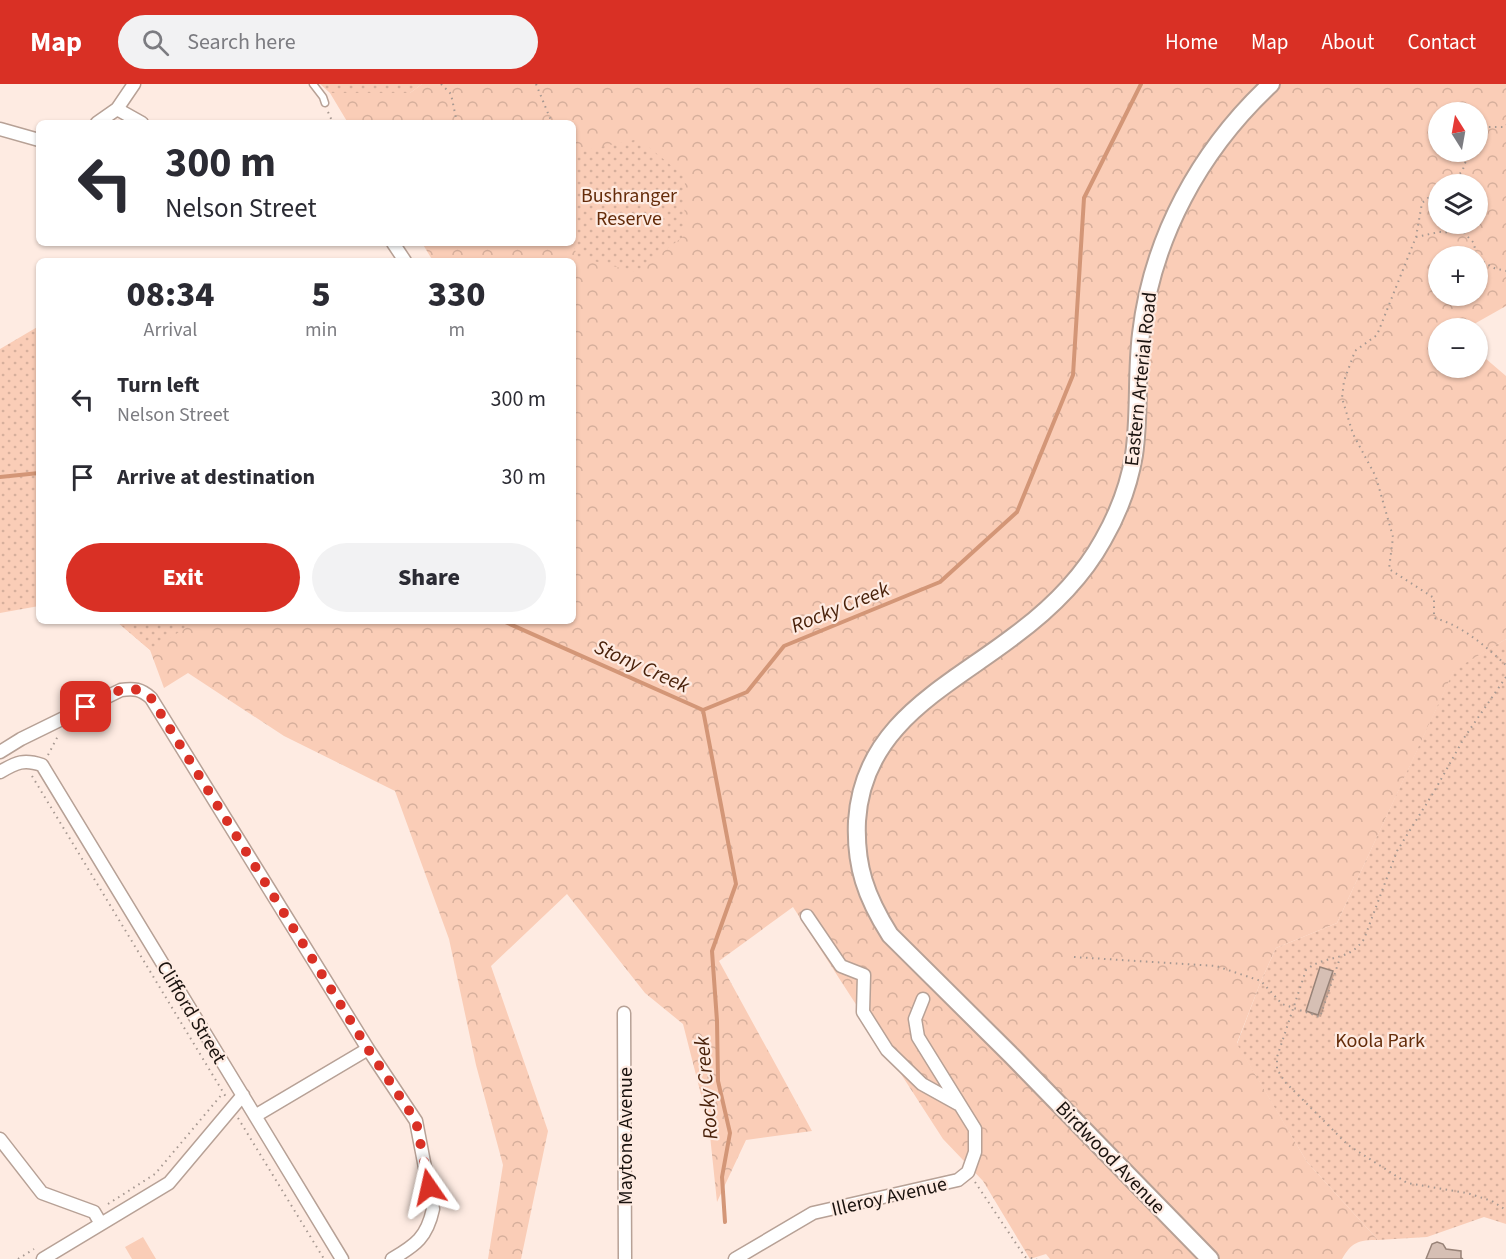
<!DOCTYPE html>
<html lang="en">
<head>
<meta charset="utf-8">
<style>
  :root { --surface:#fff; --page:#f2f2f3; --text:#2b2b33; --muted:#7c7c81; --accent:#d93025 }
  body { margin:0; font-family:"Source Sans 3",sans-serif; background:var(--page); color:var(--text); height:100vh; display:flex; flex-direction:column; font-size:22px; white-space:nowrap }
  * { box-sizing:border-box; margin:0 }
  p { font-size:20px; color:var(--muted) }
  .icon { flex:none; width:33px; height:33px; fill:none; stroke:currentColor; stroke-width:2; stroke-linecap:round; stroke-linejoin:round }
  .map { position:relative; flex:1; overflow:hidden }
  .panel { position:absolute; left:36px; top:174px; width:540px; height:366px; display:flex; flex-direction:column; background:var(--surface); border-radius:9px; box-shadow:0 2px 4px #0004 }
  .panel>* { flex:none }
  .guide { position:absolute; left:36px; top:36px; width:540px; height:126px; border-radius:9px; box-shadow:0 2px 4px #0004; background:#fff; color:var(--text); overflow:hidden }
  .needle { width:39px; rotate:349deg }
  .tools { position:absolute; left:1428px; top:18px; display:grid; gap:12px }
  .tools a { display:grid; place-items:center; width:60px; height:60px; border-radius:50%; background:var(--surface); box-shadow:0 2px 4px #0004; font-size:30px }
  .pin { position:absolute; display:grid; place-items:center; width:51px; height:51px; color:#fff; margin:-26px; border-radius:12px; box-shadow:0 3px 9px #0006 }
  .me { position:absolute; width:66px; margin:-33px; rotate:349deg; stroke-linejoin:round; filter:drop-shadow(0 0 4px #0008) }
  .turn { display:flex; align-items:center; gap:21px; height:126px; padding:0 30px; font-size:27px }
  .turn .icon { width:78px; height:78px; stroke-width:2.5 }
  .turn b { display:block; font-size:42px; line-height:51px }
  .eta { display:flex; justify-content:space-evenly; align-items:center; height:102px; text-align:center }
  .eta b { font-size:36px; font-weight:800; line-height:42px }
  .cta { display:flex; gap:12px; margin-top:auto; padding:12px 30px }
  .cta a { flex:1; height:69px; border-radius:36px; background:var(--accent); color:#fff; font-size:24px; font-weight:800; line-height:69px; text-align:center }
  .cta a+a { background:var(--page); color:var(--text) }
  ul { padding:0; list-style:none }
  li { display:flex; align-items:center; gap:18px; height:78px; padding:0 30px }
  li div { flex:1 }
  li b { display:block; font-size:22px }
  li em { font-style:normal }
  header { display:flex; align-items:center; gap:36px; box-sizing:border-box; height:84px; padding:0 30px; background:var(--accent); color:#fff }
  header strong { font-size:28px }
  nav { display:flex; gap:33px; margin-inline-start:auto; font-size:21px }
  .search { width:420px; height:54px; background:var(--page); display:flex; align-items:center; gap:15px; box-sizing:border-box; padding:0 21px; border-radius:33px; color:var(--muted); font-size:22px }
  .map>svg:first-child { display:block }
</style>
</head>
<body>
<header>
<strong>Map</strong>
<div class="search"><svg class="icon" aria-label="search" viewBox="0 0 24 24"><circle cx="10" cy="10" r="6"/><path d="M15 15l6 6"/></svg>Search here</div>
<nav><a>Home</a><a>Map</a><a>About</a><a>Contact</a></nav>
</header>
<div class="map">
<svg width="1506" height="1175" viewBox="0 0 1506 1175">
  <defs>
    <pattern id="forest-crowns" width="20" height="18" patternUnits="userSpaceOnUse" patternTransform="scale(1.5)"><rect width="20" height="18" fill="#facdb7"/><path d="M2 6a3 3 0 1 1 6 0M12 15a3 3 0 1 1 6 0" fill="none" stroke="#d6af9c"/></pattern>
    <pattern id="park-dots" width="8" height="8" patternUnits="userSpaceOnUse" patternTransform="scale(1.5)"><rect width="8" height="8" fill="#facdb7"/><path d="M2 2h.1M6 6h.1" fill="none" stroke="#d6af9c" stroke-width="1.8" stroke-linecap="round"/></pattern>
  </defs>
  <rect width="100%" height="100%" fill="#feebe2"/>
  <path fill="#facdb7" d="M143,1153L156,1175H132L125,1163Z"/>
  <path fill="url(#forest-crowns)" fill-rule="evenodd" d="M422,0H1506V222L1467,244H1438V284H1478V268L1506,292V555L1454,587L1337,839L1276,864L1261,897L1237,959L1307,1078L1378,1156C1358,1156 1352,1158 1342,1175H1050L1046,1170L1030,1175L983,1097L943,1055L793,823L719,877L812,1047L746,1056L717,1118L709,1042L683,940L645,909L567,810L491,882L548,1047L521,1175H488L503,1081L476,981L449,855L395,707L284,652L188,589L164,604L150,566L116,537H573V177H433L422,159H573V39H348L330,9H410ZM1438,28H1478V68H1438ZM1438,100H1478V140H1438ZM1438,172H1478V212H1438Z"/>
  <path fill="url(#park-dots)" d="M320,0H422L410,9H330Z
    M639,55L685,93L684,152L636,188L578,173L572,159L573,82L581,67Z
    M39,242V522L0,529V265Z
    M116,537H197L150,566Z
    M1506,555V1140L1484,1133L1427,1153L1378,1156L1307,1078L1237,960L1261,897L1276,864L1337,839L1454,586Z"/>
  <path fill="#0003" d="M1332,889L1334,891L1321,933L1310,930L1308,927Z"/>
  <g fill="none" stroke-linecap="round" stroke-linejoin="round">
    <path stroke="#d39677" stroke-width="4" d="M0,393L39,389
      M503,537L703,626
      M725,1138L722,1093L730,1049L718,997L717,937L712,867L736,800L703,626L747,608L784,562L940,498L1017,428L1073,291L1084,114L1141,0"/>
  </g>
  <path fill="#d6bfb4" stroke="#988378" stroke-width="1.5" d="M1320,883L1333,887L1318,931L1306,927Z
    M1437,1158L1443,1160L1446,1165L1461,1167V1174L1463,1175H1426L1432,1160Z"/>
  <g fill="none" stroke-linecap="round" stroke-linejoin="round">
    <defs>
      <path id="service" d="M313,0L323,13L325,19"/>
      <path id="minor" d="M117,25L134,0
        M97,39L117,25L142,39
        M0,45L39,56
        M393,159L405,177
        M0,668L21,655L121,606C134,604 141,605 151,614L368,965L416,1037L433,1125C427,1153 416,1161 392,1175
        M0,688C17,678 24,675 42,681L342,1175
        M807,832L841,882L864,891L863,928L887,966L922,1000L958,1020
        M624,929L625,1175
        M255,1032L368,965
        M0,1055L42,1109L94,1128L101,1140
        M43,1175L169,1099L243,1011
        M735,1175L813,1129L958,1096L968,1088L975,1068V1045L918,953L915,935L923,915"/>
      <path id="secondary" d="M1210,1175L1012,972L890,851C866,813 855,782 857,737C863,640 946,604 1014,552C1048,527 1082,494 1103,456C1118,430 1129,401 1134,371C1140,331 1136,290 1141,250C1152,154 1200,66 1271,0"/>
    </defs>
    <use href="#service" stroke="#b7a196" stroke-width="9"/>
    <use href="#minor" stroke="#b7a196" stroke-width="15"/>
    <use href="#secondary" stroke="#b7a196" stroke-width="20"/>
    <path stroke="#a69891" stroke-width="2" stroke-dasharray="1.5 4.5" stroke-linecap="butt" d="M441,0L451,10L457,39
      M536,0L552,39
      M328,28L333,39
      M1478,47L1485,43H1505L1506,41
      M1445,100L1462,88L1469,68
      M1438,106L1422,119L1416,153L1377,251L1355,267L1344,297L1342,314L1353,350L1376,393L1393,453L1389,485L1434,514V534C1462,541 1485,562 1506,581
      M1416,153L1439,148L1464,149L1474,159L1476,172
      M523,159L526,163
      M1478,175L1494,184L1506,187
      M1506,593L1464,654L1435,706L1397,767L1364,855C1348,879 1325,870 1306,886L1277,973V985L1285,998L1348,1061L1407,1099L1467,1109L1492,1117L1506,1126
      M48,671L59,650
      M32,692L226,1013
      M1074,873L1216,882L1261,897L1282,920L1320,933L1340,874
      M238,1034L324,1175
      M975,1098L1025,1173L1037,1175
      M108,1120L155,1090L223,1009
      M18,1175L34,1165"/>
    <use href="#service" stroke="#fff" stroke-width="6"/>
    <use href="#minor" stroke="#fff" stroke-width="12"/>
    <use href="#secondary" stroke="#fff" stroke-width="16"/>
  </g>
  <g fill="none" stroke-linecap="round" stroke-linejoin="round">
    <path stroke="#d93025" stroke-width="10" stroke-dasharray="0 18" d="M86,623C108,612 130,594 151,614L368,965L416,1037L429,1103"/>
  </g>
  <g text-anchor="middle" stroke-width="4.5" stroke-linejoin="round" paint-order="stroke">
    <g font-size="20" fill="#652c0a" stroke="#feebe2">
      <text x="629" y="118">Bushranger<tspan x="629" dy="23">Reserve</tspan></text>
      <text x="1380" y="963">Koola Park</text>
    </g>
    <g font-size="20" fill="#1b130f" stroke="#feebe2">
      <text transform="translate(1140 295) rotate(-84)" y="7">Eastern Arterial Road</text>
      <text transform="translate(192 928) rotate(59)" y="7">Clifford Street</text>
      <text transform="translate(625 1052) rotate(-90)" y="7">Maytone Avenue</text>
      <text transform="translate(1111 1073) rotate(46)" y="7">Birdwood Avenue</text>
      <text transform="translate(889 1112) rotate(-13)" y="7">Illeroy Avenue</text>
    </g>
    <g font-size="21" font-style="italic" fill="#4a220b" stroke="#feebe2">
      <text transform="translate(840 523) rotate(-22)" y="7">Rocky Creek</text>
      <text transform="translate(642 582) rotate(24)" y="7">Stony Creek</text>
      <text transform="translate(706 1004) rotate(-95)" y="7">Rocky Creek</text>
    </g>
  </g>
</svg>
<div class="tools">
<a><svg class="needle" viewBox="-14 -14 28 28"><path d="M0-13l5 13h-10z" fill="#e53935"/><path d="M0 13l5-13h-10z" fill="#7c7c81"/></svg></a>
<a><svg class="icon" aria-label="layers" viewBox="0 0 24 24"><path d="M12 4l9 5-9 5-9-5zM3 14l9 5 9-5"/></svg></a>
<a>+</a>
<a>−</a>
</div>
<div class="pin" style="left:86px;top:623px;background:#d93025"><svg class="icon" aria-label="arrive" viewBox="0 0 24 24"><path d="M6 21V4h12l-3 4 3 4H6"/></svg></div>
<svg class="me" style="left:429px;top:1103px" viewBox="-20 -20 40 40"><path d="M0-17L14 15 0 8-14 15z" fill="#d93025" stroke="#fff" stroke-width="4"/></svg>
<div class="guide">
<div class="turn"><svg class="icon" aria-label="left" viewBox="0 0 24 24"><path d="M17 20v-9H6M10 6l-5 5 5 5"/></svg><div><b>300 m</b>Nelson Street</div></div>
</div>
<section class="panel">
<div class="eta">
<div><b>08:34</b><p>Arrival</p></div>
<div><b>5</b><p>min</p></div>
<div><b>330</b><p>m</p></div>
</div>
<ul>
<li><svg class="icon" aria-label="left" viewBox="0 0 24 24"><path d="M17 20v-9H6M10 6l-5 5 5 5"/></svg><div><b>Turn left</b><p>Nelson Street</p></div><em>300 m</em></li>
<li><svg class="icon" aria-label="arrive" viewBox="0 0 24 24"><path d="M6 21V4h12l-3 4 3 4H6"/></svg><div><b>Arrive at destination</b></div><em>30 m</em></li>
</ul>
<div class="cta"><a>Exit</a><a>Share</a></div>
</section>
</div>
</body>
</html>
